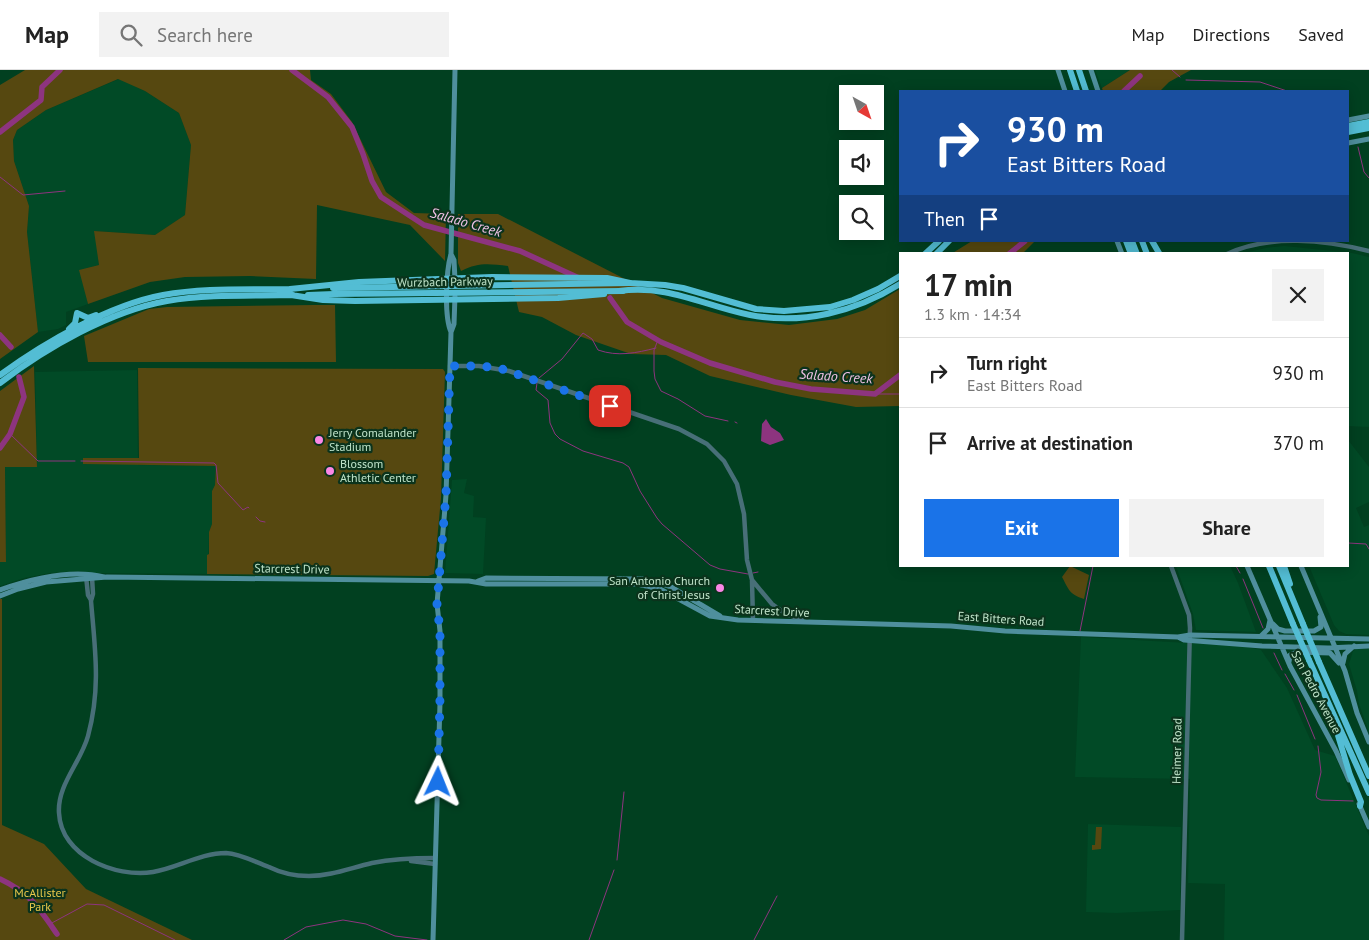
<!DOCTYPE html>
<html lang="en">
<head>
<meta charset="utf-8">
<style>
  :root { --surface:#fff; --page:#f2f2f2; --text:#222; --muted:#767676; --line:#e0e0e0; --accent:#1a73e8 }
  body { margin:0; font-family:"PT Sans",sans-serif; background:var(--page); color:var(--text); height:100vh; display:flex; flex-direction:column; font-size:19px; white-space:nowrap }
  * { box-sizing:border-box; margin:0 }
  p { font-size:16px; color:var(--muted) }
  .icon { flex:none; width:28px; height:28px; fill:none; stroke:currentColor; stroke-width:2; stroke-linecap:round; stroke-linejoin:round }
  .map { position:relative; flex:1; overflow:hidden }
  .panel { position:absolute; left:899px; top:182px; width:450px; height:315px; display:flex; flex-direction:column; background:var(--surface); border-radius:0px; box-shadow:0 2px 12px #0003 }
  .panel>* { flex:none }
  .hud { position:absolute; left:899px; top:20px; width:450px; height:152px; border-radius:0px; box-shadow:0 2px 12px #0003; background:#1a4fa0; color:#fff; overflow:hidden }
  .needle { width:32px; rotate:140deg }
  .fabs { position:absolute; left:839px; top:15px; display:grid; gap:10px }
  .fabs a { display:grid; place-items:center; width:45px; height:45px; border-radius:0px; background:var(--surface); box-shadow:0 2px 12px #0003; font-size:25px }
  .pin { position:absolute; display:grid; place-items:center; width:42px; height:42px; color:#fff; margin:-21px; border-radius:10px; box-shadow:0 2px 8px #0006 }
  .me { position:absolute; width:55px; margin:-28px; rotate:2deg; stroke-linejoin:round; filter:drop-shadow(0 0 4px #0008) }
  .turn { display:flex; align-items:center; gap:18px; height:105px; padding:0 25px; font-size:22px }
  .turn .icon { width:65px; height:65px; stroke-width:2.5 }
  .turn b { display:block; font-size:35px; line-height:42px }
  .then { display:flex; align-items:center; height:48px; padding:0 25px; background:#0003; gap:10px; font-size:19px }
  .round { display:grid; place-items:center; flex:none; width:52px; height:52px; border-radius:0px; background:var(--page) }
  .head { display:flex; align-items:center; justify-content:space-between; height:85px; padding:0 25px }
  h1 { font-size:30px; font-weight:800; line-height:38px }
  .primary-button { display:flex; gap:10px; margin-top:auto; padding:10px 25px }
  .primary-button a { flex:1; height:58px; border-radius:0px; background:var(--accent); color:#fff; font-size:20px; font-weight:800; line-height:58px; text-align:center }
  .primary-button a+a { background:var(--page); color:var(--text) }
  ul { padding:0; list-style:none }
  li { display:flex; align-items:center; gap:15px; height:70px; padding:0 25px; border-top:1px solid var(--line) }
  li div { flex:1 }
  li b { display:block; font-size:19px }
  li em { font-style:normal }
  header { display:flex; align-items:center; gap:30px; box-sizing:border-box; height:70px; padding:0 25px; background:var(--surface); border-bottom:1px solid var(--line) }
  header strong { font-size:24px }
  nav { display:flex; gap:28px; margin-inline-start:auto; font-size:18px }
  .search { width:350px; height:45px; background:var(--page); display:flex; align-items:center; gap:12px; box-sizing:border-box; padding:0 18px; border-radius:0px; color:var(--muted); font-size:19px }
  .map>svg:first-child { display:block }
</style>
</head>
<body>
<header>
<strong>Map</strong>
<div class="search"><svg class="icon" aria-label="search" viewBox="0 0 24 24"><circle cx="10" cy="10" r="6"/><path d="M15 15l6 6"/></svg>Search here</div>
<nav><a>Map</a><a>Directions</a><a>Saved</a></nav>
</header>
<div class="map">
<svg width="1369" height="870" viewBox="0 0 1369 870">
  <rect width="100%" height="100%" fill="#014020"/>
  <path fill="#014a26" d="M1095,0H1130L1102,18Z
    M119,9L145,21L179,43L191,75L185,145L155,165L95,161L99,195L80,200L88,234L66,242V255L58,259L38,262L27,162L29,136L14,91L13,70L17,60L46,40Z
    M1284,176L1352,183L1369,187V357L1348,356V184H1240L1266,178Z
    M137,300L138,395L216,396L215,415L212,421V454L209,462L208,504L93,503L80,501L50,503L24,508L0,516V492H6L5,397H37L35,302Z
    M1348,370L1369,397V432L1356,438L1364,457L1369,455V565L1346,564L1339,561L1334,555L1309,496H1348Z
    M467,409L464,423L474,426L473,447L486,448L483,504L445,503L452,410Z
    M1176,496H1230L1238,513L1256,562L1196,560L1193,544Z
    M1081,567L1242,576L1261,580L1287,618L1315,680L1335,686L1369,766V870H1224L1225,814L1188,813L1190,709L1075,707Z
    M1356,579H1369V662L1359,634L1357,621L1349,594L1353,581Z
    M1088,754L1181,757L1180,840L1116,843L1086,842Z"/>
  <path fill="#564810" d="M25,0H310L311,10L331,24L352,52L386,122L414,143L446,144L445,191L410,155L317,135L316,209L250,206L185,207L150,212L88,234L79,200L99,195L94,161L155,165L185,145L191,75L179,43L145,21L118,9L46,40L17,60L13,70L14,91L29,136L27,162L38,262L0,289V15Z
    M1130,0H1191L1169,12L1160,21H1103L1102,18Z
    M458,144H498L662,228L740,250L789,255L837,249L865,240L900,219V336L856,337L791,325L710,306L666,285L631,284L576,265L542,247L519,242L508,196C489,194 479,192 461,201L458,193Z
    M972,171H1035L1022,184H951Z
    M315,235H335L336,292H88L84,266L149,239L167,237Z
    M34,296L37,397H5L6,492H0V321Z
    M138,298L443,299L445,302L441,428L434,504L428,506L207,504V485L209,484V462L212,454V421L215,415L216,396L83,394V388H139Z
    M1070,496L1089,505L1084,529C1069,524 1069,520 1062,507Z
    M0,529H2V755L44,774L86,819L192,870H0Z
    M1096,757H1102L1101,779L1092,780V775H1095Z"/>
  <path fill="#8d347f" d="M766,349L771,357L780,363L784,370L770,375L761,371L762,354Z"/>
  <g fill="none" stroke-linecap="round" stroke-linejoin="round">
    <path stroke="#8d347f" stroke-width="1" d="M1172,0L1180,7
      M1186,10L1260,12L1287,21
      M1358,77L1364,102L1369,108
      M0,107L23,125L65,121
      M658,270L654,280V301L655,309L661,321L678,329L705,346L728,351
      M539,308L562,289L583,263L592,269L598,280C618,287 636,283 656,278
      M537,313L536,320L548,330L550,353L555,364L560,369L583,381L623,393L629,397L640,421L657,448L662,454L710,495L720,499L748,504
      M875,324H900
      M735,352L737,353
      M10,364L38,391H75
      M81,391L214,393L216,395L218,413L243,440L248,437L249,438
      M256,447L260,451L265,452
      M1348,473L1366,474L1369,479
      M1236,496L1240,503
      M753,503L758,502
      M1243,509L1263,558
      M1080,561L1093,496
      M1274,583L1282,600
      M1285,604L1294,620
      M1297,625L1315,669
      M1318,676L1321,702L1316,725L1317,728L1321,730L1353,731
      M617,790L624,722
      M50,854L87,834L104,835L175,870
      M284,870L306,857L343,850L366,854L395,866L427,870
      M589,870L614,800
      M754,870L777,826"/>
    <path stroke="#8d347f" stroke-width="5.5" d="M292,0L328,27L352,57L363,84L372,111L381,127L424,155L520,181L579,208
      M1124,21L1140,6
      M0,62L41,30L42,17L60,0
      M1009,184L1025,171
      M610,228L627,252L661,272L710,293L775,312L811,319L875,324L900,305
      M0,265L11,277
      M0,378L10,364L24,327L19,307
      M0,809C30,823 39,838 57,864"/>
    <path stroke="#486f78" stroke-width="4.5" d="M1227,184C1269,164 1325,170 1369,181
      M450,296H479L509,301L679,359L707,374L724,391L737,414L744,444L747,490L752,510L772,534L786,544L802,550
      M1171,496L1189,545L1190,558L1182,870
      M86,506L88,525L91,530
      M92,507L93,524L91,531C95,579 101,618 88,666C81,692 57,715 59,743C61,786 115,808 153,802C177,798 201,783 226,783C241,784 255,792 269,797C281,803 295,806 309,806C331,806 350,798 372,793C392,789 415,788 435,788
      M752,511L753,550
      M411,791L435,794"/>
    <path stroke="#4f8f9d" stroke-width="5" d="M1058,0L1065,21
      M1091,0L1098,21
      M1348,50L1369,46
      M1348,73L1369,69
      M1117,171L1122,184
      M451,184L454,190L455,210
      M451,262C444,246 446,201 451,184L455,0
      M1247,496L1290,596L1336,681L1349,710
      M1301,496L1345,601L1357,643L1369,672
      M478,511L486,508L642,509L662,514L671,517L720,546
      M0,520C31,509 71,499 104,507
      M0,526L18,519L46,512L107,507L469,511L486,514H637L660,519L710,546L738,550L951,556L1005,561L1178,567L1190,565L1369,569
      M1273,554L1278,559L1285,561H1314L1321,557L1320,547
      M1261,566L1268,559L1270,550
      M1178,567L1184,570L1262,576L1328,578L1369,576
      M1289,592L1290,585L1297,582L1330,583L1339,593
      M1343,593L1345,584L1354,576
      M1359,734L1369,757
      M433,870L440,633V561L437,534L446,425L450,296L451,262L454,254L455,226"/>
    <path stroke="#53bdd4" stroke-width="6" d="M1070,0L1077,21
      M1079,0L1086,21
      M1348,56L1369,52
      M1348,62L1369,58
      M1126,171L1131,184
      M1132,171L1137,184
      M1142,171L1147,184
      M1152,171L1159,183
      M925,184L939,171
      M936,184L949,171
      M290,219L359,212L492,207L607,208L630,213L665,215L683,218L756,239L784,241L830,237L853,230L878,219L900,206
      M619,221C668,214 704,236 750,245C803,255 855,242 900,214
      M291,225L323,230L355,231L558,228L604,224
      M308,225L334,224
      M69,259L75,253L77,243L88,248L96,245
      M0,305C44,273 109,235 163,225C205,217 250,220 292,219
      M0,313C46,278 110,241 167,231C208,224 251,226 293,225
      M1269,496L1293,554
      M1279,496L1303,554
      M1284,496L1290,514
      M1309,590L1369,723
      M1319,592L1369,706
      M1333,649L1350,705L1361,732L1360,736"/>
    <path stroke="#53bdd4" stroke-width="6" d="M333,218L630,213
      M334,224L623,221
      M1293,554L1309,590
      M1303,554L1319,592"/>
  </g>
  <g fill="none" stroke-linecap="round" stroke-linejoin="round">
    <path stroke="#1a73e8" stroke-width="9" stroke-dasharray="0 16.2" d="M438,712L440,628V561L437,534L446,425L450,296H479L499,298L610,336"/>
  </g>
  <g fill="#fb87e6" stroke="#0b331c" stroke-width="2">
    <circle cx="319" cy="370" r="5"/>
    <circle cx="330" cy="401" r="5"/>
    <circle cx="720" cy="518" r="5"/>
  </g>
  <g text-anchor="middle" stroke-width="4.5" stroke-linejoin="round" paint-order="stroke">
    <g font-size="12" fill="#bfe3c9" stroke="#0b331c">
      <text transform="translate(445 212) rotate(-1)" y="4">Wurzbach Parkway</text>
      <text transform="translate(292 499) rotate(1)" y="4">Starcrest Drive</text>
      <text transform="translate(772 541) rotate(3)" y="4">Starcrest Drive</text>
      <text transform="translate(1001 549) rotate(4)" y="4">East Bitters Road</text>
      <text transform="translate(1316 622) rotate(62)" y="4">San Pedro Avenue</text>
      <text transform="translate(1177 681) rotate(-89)" y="4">Heimer Road</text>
    </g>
    <g font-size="12" fill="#bfe3c9" stroke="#0b331c" text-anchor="start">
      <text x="329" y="367">Jerry Comalander<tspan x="329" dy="14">Stadium</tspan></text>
      <text x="340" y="398">Blossom<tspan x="340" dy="14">Athletic Center</tspan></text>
      <text x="710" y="515" text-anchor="end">San Antonio Church<tspan x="710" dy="14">of Christ Jesus</tspan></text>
    </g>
    <g font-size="12" fill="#e8c74a" stroke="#0b331c">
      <text x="40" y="827">McAllister<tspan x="40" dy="14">Park</tspan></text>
    </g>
    <g font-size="14" font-style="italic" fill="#f1c2e7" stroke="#0b331c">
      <text transform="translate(466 152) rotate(16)" y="5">Salado Creek</text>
      <text transform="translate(836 306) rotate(4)" y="5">Salado Creek</text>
    </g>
  </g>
</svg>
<div class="fabs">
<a><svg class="needle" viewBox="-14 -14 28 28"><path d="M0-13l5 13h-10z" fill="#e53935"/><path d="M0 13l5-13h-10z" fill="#767676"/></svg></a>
<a><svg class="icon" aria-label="sound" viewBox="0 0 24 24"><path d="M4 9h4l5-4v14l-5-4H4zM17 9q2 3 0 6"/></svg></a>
<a><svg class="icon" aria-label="search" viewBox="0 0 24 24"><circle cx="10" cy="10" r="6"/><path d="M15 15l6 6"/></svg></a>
</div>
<div class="pin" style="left:610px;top:336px;background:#d93025"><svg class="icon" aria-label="arrive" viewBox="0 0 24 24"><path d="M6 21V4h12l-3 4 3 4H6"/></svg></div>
<svg class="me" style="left:438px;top:712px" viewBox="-20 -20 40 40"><path d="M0-17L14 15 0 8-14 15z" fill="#1a73e8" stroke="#fff" stroke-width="4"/></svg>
<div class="hud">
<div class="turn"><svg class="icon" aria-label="right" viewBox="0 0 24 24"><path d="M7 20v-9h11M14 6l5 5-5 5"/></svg><div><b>930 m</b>East Bitters Road</div></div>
<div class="then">Then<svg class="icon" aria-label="arrive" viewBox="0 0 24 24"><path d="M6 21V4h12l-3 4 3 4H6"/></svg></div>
</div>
<section class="panel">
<div class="head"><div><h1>17 min</h1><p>1.3 km · 14:34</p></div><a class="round"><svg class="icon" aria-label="close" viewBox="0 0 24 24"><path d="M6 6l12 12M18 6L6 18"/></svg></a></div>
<ul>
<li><svg class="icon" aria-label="right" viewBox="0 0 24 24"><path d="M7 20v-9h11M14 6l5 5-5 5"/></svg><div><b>Turn right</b><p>East Bitters Road</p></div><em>930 m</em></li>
<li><svg class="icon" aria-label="arrive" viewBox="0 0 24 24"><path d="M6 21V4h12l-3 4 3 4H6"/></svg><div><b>Arrive at destination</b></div><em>370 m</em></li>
</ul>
<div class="primary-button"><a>Exit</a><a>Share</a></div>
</section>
</div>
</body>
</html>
